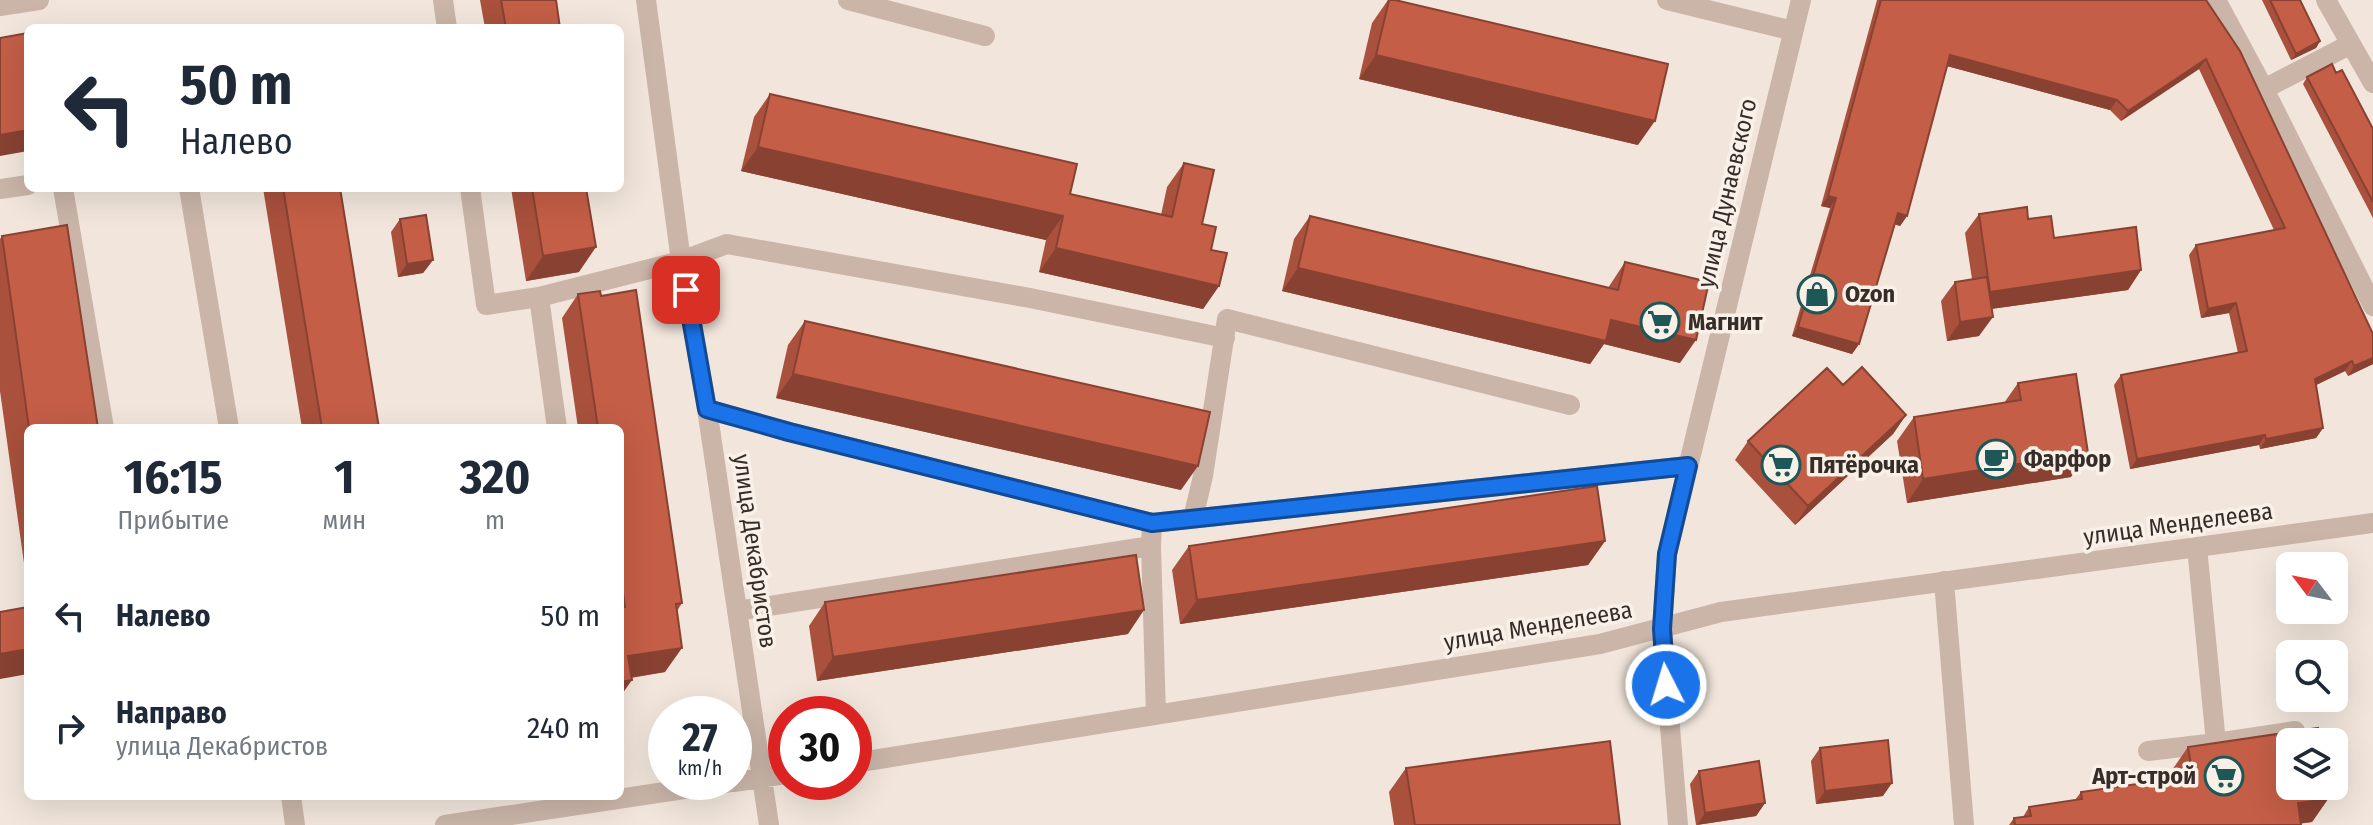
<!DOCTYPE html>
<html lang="ru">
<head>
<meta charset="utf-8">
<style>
  :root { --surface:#fff; --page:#f6f6f7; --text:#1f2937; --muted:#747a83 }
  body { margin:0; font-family:"Fira Sans Condensed",sans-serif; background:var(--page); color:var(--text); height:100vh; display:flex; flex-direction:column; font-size:30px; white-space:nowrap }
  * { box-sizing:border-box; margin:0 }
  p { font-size:26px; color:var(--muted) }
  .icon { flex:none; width:44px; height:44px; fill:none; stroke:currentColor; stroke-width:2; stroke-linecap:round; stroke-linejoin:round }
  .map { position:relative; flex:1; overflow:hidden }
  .panel { position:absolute; left:24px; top:424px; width:600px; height:376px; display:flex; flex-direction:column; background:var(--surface); border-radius:12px; box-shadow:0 8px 32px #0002 }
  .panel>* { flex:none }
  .hud { position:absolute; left:24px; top:24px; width:600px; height:168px; border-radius:12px; box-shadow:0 8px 32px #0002; background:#fff; color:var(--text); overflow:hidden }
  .needle { width:52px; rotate:302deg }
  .controls { position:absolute; left:2276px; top:552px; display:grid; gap:16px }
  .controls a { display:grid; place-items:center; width:72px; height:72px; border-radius:12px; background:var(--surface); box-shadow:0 8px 32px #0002; font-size:40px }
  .speed { position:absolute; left:648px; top:696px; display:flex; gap:16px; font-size:40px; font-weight:700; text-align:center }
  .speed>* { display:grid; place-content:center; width:104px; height:104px; border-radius:50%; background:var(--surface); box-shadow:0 8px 32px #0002; line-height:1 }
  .speed small { font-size:20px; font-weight:400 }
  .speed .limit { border:12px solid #d22; background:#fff; color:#111 }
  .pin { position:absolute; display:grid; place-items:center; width:68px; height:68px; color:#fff; margin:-34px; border-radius:16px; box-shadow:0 4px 12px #0006 }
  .me { position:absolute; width:88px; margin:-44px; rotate:355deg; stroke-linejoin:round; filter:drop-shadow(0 0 6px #0008) }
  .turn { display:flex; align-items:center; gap:28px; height:168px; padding:0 24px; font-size:36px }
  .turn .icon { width:104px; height:104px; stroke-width:2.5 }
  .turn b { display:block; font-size:56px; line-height:68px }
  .eta { display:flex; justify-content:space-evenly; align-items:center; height:136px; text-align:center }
  .eta b { font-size:48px; font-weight:700; line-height:56px }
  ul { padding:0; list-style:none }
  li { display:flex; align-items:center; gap:24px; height:112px; padding:0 24px }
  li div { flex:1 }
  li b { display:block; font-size:30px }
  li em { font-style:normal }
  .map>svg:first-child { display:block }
</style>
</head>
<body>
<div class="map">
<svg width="2373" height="825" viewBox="0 0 2373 825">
  <rect width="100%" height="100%" fill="#f2e6dc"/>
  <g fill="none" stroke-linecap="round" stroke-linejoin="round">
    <path stroke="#cab5a8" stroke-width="20" d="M443,0L447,28
      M646,0L681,261L707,409L769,825
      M848,0L985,36
      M1667,0L1793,31
      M2216,0L2264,89L2351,44
      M2326,0L2373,83
      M0,6L39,0
      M2264,89L2373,306
      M63,188L104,428
      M189,188L229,428
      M470,188L486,305L539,297
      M0,189L28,185
      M707,409L789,432L1152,523L1688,466
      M557,428L539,297L681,261L727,244L1030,298L1225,338
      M1193,518L1203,476L1227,319L1570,405
      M1151,546L1156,715
      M1944,581L1964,825
      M737,611L1151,546L1152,523
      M2216,743L2295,731
      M2148,751L2216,743L2197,547
      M854,763L1600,644L1721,612L2373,523
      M734,782L786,774
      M291,796L295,825
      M445,825L731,782
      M1678,825L1662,629L1667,554L1801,0"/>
  </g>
  <path fill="#a9513d" d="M480,0H556L560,28H485Z
    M1388,0H1395L1638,145L1359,79L1372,23Z
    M1877,0H2206L2373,364L2348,376L2345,371L2316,385L2323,428L2316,438L2260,449L2259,445L2130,469L2114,385L2121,375L2238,353L2229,313L2201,318L2189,255L2196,245L2274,230L2199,69L2121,121L2110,110L1947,66L1907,216L1900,226L1895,224L1859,344L1852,354L1792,336L1830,208L1821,206Z
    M2262,0H2300L2320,41L2316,48L2291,60Z
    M2336,73L2373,129V218L2303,84L2307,77Z
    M770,94L1070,194L1161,215L1167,187L1184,163L1211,250L1219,286L1203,309L1039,272L1046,240L741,171L754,117Z
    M263,188H340L379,428H302Z
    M511,188H586L579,272L526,281Z
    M1979,214L2028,219L2054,238L2141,270L2128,290L1991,309L1979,336L1947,341L1941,301L1955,282L1972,279L1965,233Z
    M1310,216L1608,288L1625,262L1680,363L1604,344L1590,364L1282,291L1294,239Z
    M400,219L433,260L423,273L398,277L391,232Z
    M2,236L98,428H28V592L0,391V239Z
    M578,294L682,603L677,611L665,672L631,678L620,697V428H578L562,318Z
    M805,321L1181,490L776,398L788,345Z
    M2018,383L2071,477L1907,503L1897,441L1914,417L2004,403Z
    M1843,385L1906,415L1893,434L1795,525L1735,460L1748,441Z
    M1605,541L1588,565L1180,624L1172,570L1189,546Z
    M825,602L1128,634L817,681L809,626Z
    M2188,747L2328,799L2312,822L2301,823V825H2009L2014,818L2023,817L2029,807L2075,800L2081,792L2173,779L2172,770Z
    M1820,748L1883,796L1816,804L1811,761Z
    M1406,768L1620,825H1394L1389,792Z
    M1699,771L1765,803L1756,816L1696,825L1690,784Z"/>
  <path fill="#894232" d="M2320,41L2316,48L2291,60L2296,54Z
    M1376,55L1655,121L1638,145L1359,79Z
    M1950,55L2117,100L2110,110L1943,65Z
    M2206,59L2199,69L2121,121L2128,111Z
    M28,130V151L0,156V135Z
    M758,147L1063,216L1046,240L741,171Z
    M1828,196L1836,198L1830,208L1821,206Z
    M1898,213L1907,216L1900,226L1891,223Z
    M596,247L579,272L526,281L543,256Z
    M1056,248L1219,286L1203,309L1039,272Z
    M433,260L423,273L398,277L407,264Z
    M1298,268L1611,320L1696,340L1680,363L1604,344L1590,364L1282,291Z
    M2141,270L2128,290L1976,311L1990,292Z
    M2236,303L2229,313L2201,318L2208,309Z
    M1993,317L1979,336L1947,341L1960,322Z
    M1798,327L1859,344L1852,354L1792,336Z
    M2373,358V364L2348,376L2354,366Z
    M2352,361L2345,371L2308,389L2315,379Z
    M793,374L1198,466L1181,490L776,398Z
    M1906,415L1893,434L1795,525L1808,506Z
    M2323,428L2316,438L2260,449L2266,439Z
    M2265,435L2259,445L2130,469L2137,459Z
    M2088,453L2071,477L1907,503L1923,479Z
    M1605,541L1588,565L1180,624L1197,600Z
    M1144,610L1128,634L817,681L833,657Z
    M682,648L665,672L620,679L628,656Z
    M28,649V674L0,679V654Z
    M632,680L620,697V682Z
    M1892,783L1883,796L1816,804L1825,791Z
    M2328,799L2312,822L2291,825L2298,803Z
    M1765,803L1756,816L1697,825L1705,813Z"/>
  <path fill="#c45e47" stroke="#894232" stroke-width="2" d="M501,0H556L560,28H506Z
    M1389,0H1395L1668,64L1655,121L1376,55Z
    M1881,0H2206L2240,51L2373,334V358L2354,366L2352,361L2315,379L2323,428L2266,439L2265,435L2137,459L2121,375L2247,351L2236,303L2208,309L2196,245L2285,228L2206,59L2128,111L2117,100L1950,55L1907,216L1898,213L1859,344L1798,327L1836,198L1828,196Z
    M2270,0H2300L2320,41L2296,54Z
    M28,33V130L0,135V38Z
    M2332,64L2336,73L2342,70L2373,129V202L2307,77Z
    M770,94L1077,164L1070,194L1172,217L1184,163L1214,170L1202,224L1216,227L1211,250L1227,253L1219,286L1056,248L1063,216L758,147Z
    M283,188H340L379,428H322Z
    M532,188H586L596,247L543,256Z
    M2027,207L2028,219L2051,216L2054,238L2136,227L2141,270L1990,292L1979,214Z
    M426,215L433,260L407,264L400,219Z
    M1310,216L1618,290L1625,262L1709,282L1696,340L1611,320L1606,341L1298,268Z
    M67,225L98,428H29L2,236Z
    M1987,277L1993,317L1960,322L1955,282Z
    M636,290L682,603L676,604L682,648L628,656L632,680L620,682V608L625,607L620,571V428H598L578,294L600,291L601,296Z
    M805,321L1210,412L1198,466L793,374Z
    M1862,367L1906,415L1808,506L1748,441L1827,368L1843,385Z
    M2076,374L2088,453L1923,479L1914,417L2021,400L2018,383Z
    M1597,486L1605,541L1197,600L1189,546Z
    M1136,555L1144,610L833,657L825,602Z
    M28,607V649L0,654V612Z
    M2318,728L2320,742H2290V786H2327L2328,799L2298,803L2301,825H2015L2014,818L2031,816L2029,807L2082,799L2081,792L2193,776L2188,747Z
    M1888,740L1892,783L1825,791L1820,748Z
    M1610,741L1620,825H1415L1406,768Z
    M1759,761L1765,803L1705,813L1699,771Z"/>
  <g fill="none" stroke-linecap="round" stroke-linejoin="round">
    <defs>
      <path id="route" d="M686,290L707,409L789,432L1152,523L1688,466L1667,554L1662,629L1666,685"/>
    </defs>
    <use href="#route" stroke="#114b97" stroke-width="20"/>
    <use href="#route" stroke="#1a73e8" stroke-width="14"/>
  </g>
  <defs>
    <symbol id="shop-ring" viewBox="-11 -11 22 22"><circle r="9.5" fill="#f9f0e8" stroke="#1e5758" stroke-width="1.5"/><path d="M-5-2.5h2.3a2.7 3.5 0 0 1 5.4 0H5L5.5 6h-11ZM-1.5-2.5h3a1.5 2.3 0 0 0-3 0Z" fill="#1e5758"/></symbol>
    <symbol id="supermarket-ring" viewBox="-11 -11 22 22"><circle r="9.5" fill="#f9f0e8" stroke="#1e5758" stroke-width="1.5"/><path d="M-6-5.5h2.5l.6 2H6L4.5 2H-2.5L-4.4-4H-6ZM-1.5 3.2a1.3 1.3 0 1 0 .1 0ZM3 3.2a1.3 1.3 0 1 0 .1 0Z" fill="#1e5758"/></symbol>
    <symbol id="cafe-ring" viewBox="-11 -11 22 22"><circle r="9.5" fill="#f9f0e8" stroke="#1e5758" stroke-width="1.5"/><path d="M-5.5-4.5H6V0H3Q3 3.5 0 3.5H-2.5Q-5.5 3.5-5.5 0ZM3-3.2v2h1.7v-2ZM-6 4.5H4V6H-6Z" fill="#1e5758"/></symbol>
  </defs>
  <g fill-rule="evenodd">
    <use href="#shop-ring" x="1795" y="272" width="44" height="44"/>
    <use href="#supermarket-ring" x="1638" y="300" width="44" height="44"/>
    <use href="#cafe-ring" x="1974" y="437" width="44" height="44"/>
    <use href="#supermarket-ring" x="1759" y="443" width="44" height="44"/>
    <use href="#supermarket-ring" x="2202" y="754" width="44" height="44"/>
  </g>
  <g text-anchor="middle" stroke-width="7" stroke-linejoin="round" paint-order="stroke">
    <g font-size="24" fill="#362c28" stroke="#f9f0e8">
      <text transform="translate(1727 193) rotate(-77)" y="8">улица Дунаевского</text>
      <text transform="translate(2178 524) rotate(-8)" y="8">улица Менделеева</text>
      <text transform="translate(755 551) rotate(82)" y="8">улица Декабристов</text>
      <text transform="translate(1538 626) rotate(-10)" y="8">улица Менделеева</text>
    </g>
    <g font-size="24" font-weight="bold" fill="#362c28" stroke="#f9f0e8" text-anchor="start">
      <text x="1845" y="302">Ozon</text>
      <text x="1688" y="330">Магнит</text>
      <text x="2024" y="467">Фарфор</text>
      <text x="1809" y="473">Пятёрочка</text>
      <text x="2196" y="784" text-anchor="end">Арт-строй</text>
    </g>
  </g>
</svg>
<div class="controls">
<a><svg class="needle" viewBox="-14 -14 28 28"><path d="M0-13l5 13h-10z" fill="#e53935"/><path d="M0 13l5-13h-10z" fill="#747a83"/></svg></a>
<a><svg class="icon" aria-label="search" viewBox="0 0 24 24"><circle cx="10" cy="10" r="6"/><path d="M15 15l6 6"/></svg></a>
<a><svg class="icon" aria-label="layers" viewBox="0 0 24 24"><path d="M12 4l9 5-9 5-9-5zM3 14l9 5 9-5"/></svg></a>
</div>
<div class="speed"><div>27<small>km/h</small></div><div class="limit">30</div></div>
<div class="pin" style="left:686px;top:290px;background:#d93025"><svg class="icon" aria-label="arrive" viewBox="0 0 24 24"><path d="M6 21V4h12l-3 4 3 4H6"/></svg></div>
<svg class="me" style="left:1666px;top:685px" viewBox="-20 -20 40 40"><circle r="17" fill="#1a73e8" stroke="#fff" stroke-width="3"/><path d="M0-11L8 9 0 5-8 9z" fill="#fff"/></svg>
<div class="hud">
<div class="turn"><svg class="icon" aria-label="left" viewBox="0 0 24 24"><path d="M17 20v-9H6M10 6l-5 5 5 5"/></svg><div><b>50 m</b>Налево</div></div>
</div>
<section class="panel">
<div class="eta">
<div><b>16:15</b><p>Прибытие</p></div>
<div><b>1</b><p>мин</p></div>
<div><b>320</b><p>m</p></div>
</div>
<ul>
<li><svg class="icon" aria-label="left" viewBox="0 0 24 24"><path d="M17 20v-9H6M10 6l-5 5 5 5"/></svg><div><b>Налево</b></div><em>50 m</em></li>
<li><svg class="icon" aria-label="right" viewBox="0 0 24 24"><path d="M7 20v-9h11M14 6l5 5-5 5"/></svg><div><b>Направо</b><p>улица Декабристов</p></div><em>240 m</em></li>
</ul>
</section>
</div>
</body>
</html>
